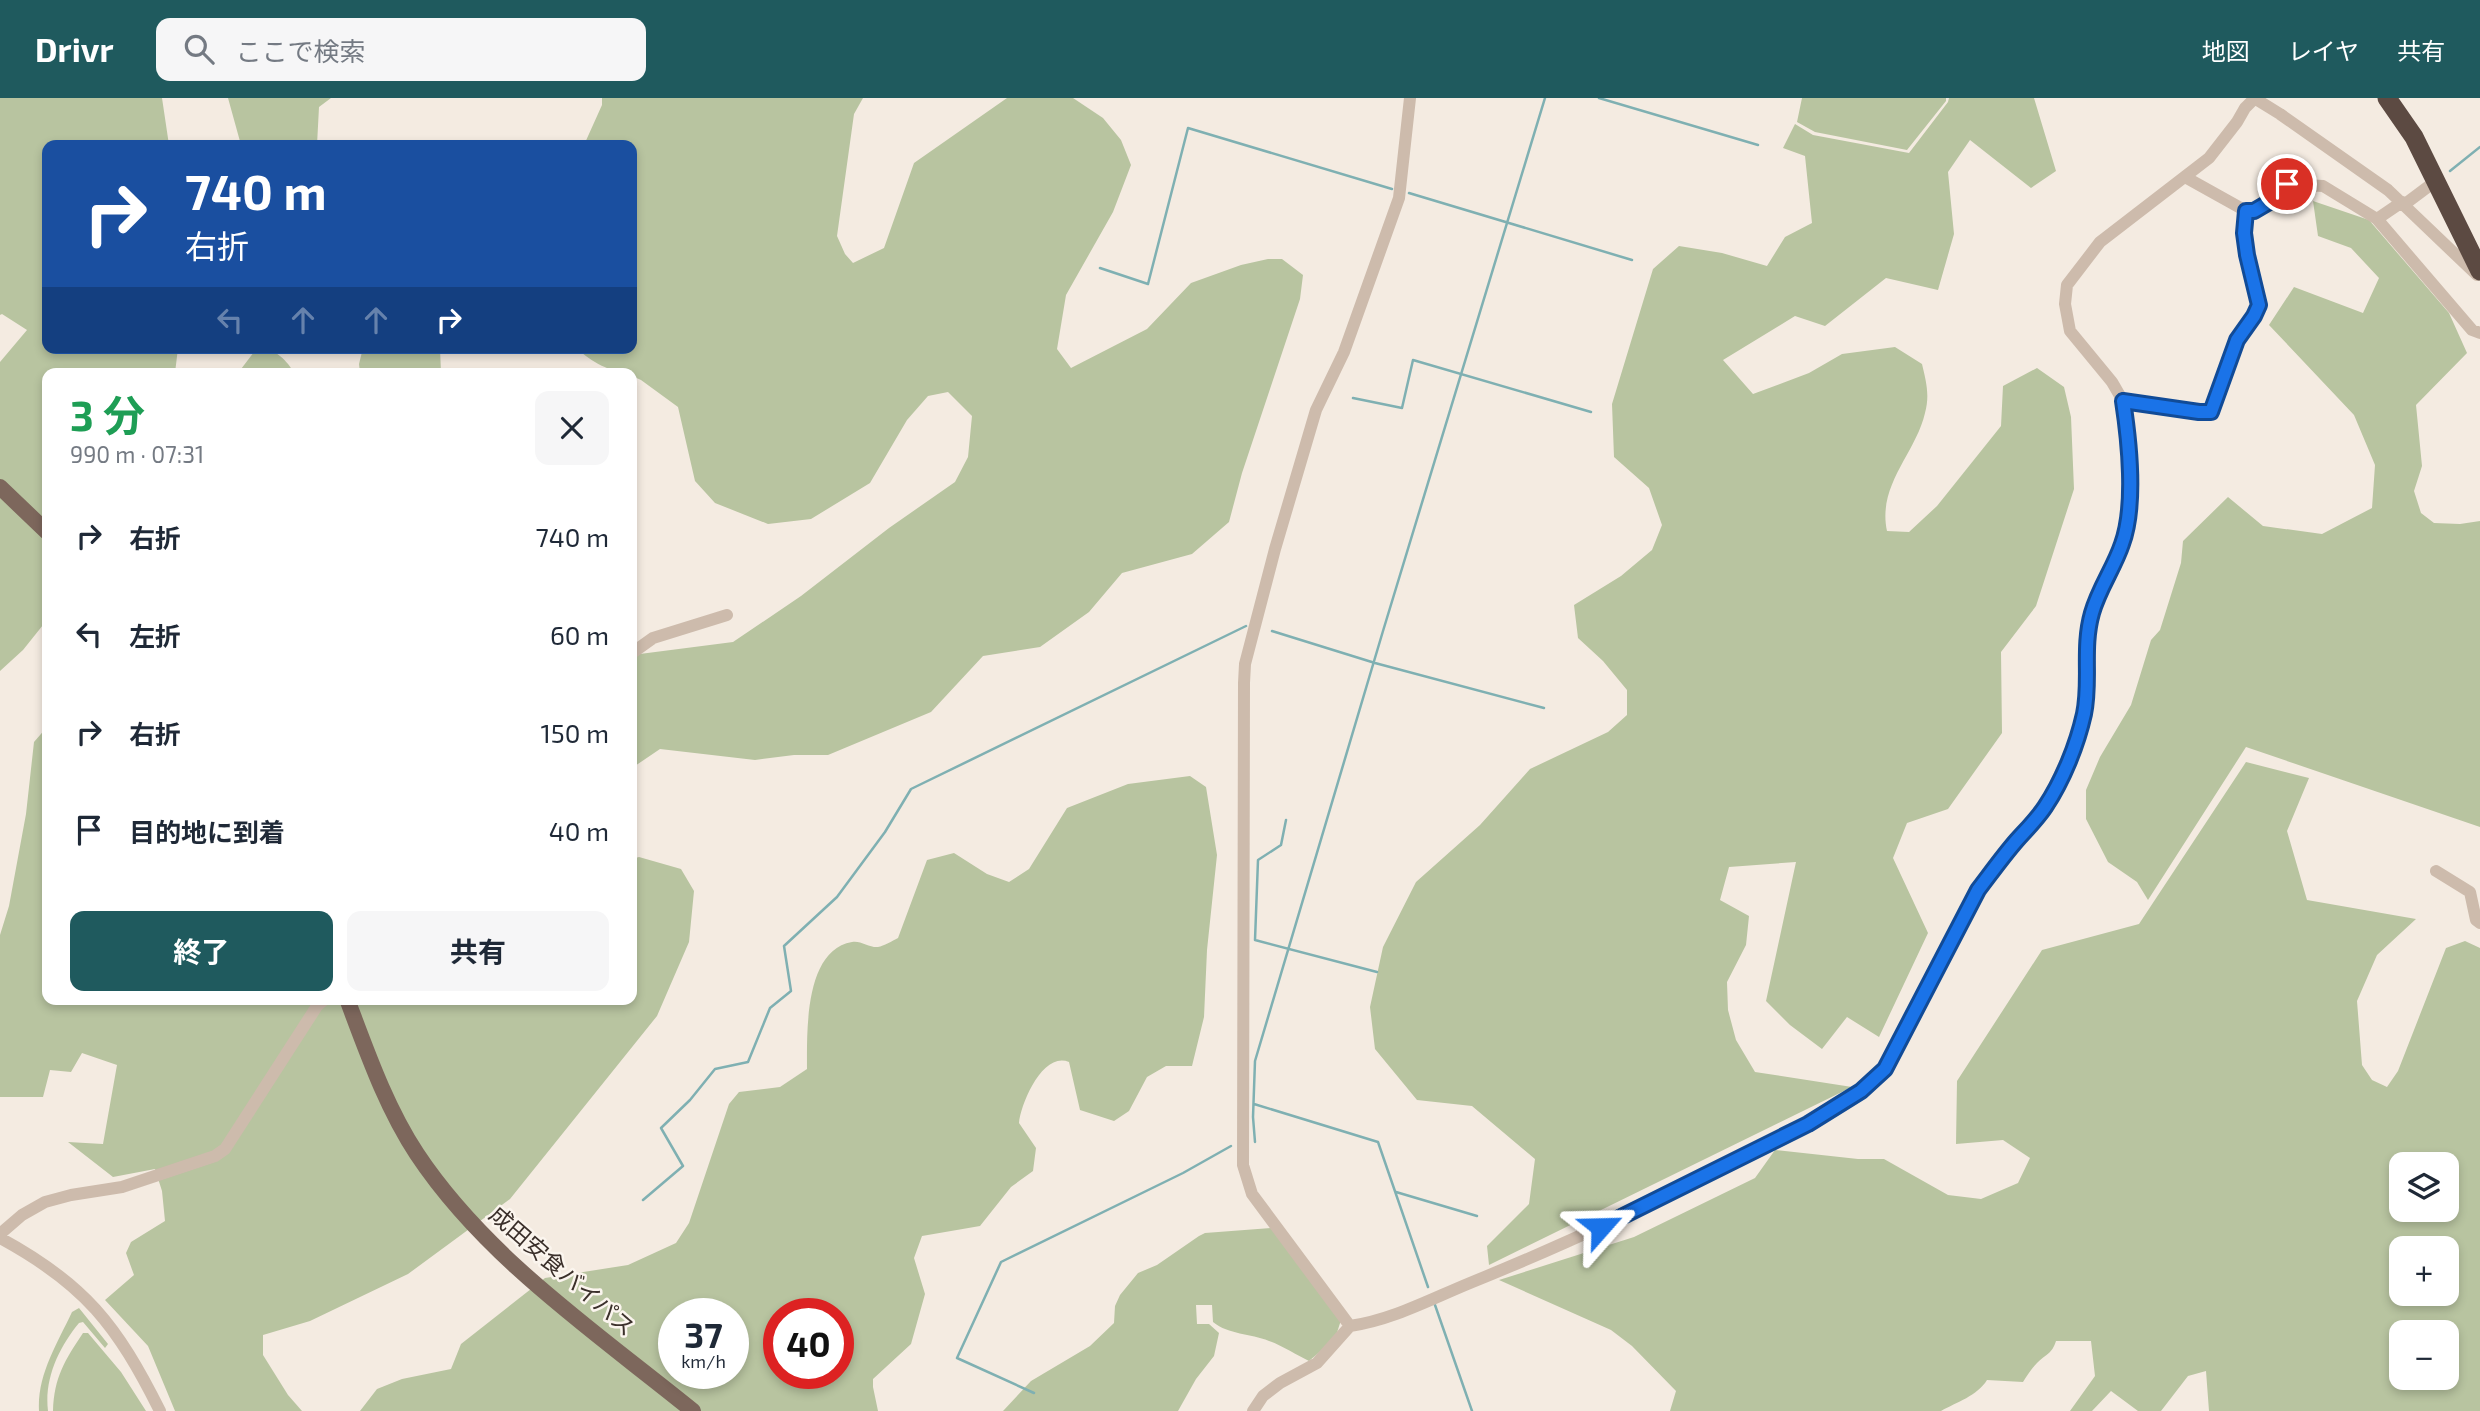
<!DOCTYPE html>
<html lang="ja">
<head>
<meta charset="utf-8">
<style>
  :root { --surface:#fff; --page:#f6f6f7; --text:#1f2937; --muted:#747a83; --accent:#1f5a5e }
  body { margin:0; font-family:"Exo 2","Noto Sans JP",sans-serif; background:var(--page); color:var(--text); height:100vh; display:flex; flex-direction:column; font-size:26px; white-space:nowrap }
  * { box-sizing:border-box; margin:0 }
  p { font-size:23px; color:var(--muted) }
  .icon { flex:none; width:38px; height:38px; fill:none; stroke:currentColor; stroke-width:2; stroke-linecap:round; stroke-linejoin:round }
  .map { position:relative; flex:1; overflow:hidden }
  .drawer { position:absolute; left:42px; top:270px; width:595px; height:637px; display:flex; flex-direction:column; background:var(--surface); border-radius:14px; box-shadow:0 4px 10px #0003 }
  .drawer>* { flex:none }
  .guide { position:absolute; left:42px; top:42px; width:595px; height:214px; border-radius:14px; box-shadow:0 4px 10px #0003; background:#1a4fa0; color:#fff; overflow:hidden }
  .fabs { position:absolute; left:2389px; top:1054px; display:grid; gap:14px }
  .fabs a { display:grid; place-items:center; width:70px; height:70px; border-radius:14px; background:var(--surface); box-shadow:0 4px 10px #0003; font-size:35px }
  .speed { position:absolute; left:658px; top:1200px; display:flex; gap:14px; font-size:35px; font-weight:700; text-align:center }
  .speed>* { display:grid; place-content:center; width:91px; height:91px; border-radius:50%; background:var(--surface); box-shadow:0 4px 10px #0003; line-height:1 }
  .speed small { font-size:18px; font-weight:400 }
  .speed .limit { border:10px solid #d22; background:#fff; color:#111 }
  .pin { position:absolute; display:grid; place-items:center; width:60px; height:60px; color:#fff; margin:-30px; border:4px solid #fff; border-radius:50%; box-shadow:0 2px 7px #0007 }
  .me { position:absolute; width:77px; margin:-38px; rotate:65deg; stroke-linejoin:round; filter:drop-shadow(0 0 5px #0008) }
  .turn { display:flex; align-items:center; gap:24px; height:147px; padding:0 28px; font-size:32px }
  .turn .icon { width:91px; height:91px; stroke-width:2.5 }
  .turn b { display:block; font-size:49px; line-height:60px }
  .lanes { display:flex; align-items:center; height:66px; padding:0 28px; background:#0003; justify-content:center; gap:35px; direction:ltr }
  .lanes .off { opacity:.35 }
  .round { display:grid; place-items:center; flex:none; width:74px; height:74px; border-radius:14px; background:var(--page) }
  .summary { display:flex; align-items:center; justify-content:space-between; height:119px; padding:0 28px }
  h1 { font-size:42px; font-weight:700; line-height:52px; color:#1e9e55 }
  .action { display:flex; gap:14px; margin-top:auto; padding:14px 28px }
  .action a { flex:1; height:80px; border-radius:14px; background:var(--accent); color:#fff; font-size:28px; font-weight:700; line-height:80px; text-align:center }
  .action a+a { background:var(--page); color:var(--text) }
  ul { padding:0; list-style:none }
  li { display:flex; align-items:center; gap:21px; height:98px; padding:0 28px }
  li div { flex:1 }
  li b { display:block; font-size:26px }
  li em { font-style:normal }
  header { display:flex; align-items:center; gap:42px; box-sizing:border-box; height:98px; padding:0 35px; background:var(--accent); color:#fff }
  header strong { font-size:33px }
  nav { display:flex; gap:38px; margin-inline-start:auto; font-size:24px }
  .search { width:490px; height:63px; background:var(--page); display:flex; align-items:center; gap:18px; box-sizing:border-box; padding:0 24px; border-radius:14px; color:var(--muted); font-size:26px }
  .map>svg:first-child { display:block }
</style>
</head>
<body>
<header>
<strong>Drivr</strong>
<div class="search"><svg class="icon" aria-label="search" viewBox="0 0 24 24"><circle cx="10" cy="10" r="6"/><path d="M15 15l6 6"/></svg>ここで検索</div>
<nav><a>地図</a><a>レイヤ</a><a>共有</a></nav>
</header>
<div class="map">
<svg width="2480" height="1313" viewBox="0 0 2480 1313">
  <rect width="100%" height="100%" fill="#f4ebe1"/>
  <path fill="#b8c4a0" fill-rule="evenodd" d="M0,0H162L169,47H47V250H178L175,275H47V522L23,552L0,573V264L27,232L2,216L0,217Z
    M228,0H331L319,9L317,47H241Z
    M602,0H863L854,16L837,138L845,156L853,165L884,150L914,65L1007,0H1073L1103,20L1121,42L1131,67L1113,114L1066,197L1057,251L1071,270L1147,231L1191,185L1241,167L1268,161H1282L1303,177L1300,201L1242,375L1229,424L1192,456L1122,475L1089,514L1040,549L983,558L931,614L828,657H794L755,662L660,651L632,670V557L733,544L801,498L889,430L955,384L968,359L972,318L948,294L928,298L907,322L870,385L811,421L768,426L715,405L695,383L678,309L641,282L632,278V275C610,275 592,264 576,250H632V47H584L602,7Z
    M1802,0H1946V3L1907,52L1815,34L1797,24Z
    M1949,0H2034L2056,73L2031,90L1970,42L1948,74L1954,136L1938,192L1886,180L1825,228L1795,218L1723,262L1753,296L1809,275L1842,256L1895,249L1922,266C1926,283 1930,297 1925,315C1916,355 1877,387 1887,433L1909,434L1937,408L2001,328L2003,288L2037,270L2064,289L2071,319L2074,391L2036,508L2001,554L2002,635L1948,711L1907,725L1893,760L1928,835L1879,939L1847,919L1822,951L1790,927L1766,903L1796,764L1729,769L1720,802L1749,818L1746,847L1727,884L1728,912L1736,942L1755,974L1852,989L1489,1167L1487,1148L1529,1106L1535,1061L1472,1008L1417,1002L1375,951L1370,909L1383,849L1416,784L1480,727L1530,671L1608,634L1627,617V592L1603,563L1578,540L1574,507L1621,478L1652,452L1662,427L1649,390L1614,359L1612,306L1653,171L1679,148L1722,155L1767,168L1785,139L1812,125L1805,58L1783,50L1795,26L1813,37L1909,55L1948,4Z
    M2313,103L2369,122L2449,215L2467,255L2416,307L2422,368L2414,393L2421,415L2434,425L2460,426L2480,423V729L2246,649L2148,802L2137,784L2108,764L2086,721V692L2100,659L2131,607L2151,542L2160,532L2181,465L2183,443L2228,399L2263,428L2322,436L2372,410L2375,367L2354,317L2269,227L2294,189L2363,215L2379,180L2351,150L2318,138Z
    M260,250C274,250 288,263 294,275H238L254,254Z
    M363,250H440L441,275H360L359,266Z
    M47,629V901H632V761L639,759L681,771L694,793L689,844L657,918L510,1101L408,1176L310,1223L263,1237V1257L288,1297L302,1313H175L148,1248L105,1202L134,1177L126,1155L131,1144L165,1123L162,1093L155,1071L113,1079L68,1044L103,1046L117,967L82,955L71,974L50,972L43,999H0V837L9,808L26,716L34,644Z
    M2246,664L2309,680L2287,733L2307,802L2416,821L2377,857L2357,903L2362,967L2372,982L2387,989L2398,973L2446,850L2465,843L2480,850V1313H2209L2206,1273L2188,1278L2161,1313H2138L2111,1293L2092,1313H2070L2095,1278L2091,1243H2056C2052,1256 2046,1256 2037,1265C2032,1270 2027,1278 2023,1284L1987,1282C1977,1298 1957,1304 1941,1313H1670L1676,1293L1632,1248L1611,1232L1499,1182L1634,1139L1755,1080L1775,1052L1858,1061H1884L1948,1097L1981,1101L2018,1085L2030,1060L2003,1042L1956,1046L1957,983L2042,852L2139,826ZM2401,1066H2446V1111H2401ZM2401,1150H2446V1195H2401ZM2401,1234H2446V1279H2401Z
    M1190,678L1206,689L1217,757L1207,852L1204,919L1192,968H1166L1147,979L1129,1013L1114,1023L1080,1012L1069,964C1043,953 1021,1005 1019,1025L1036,1050L1033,1073L1011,1089L980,1128L922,1138L914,1160L925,1196L911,1246L873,1281V1289L878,1313H360L377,1291L402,1281L451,1271L461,1246L545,1180L628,1167L676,1145L689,1125L729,1006L739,994L780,989L807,971C807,935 804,852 852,844C860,842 870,850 878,849C884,848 892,843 898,840L927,762L954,755L987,776L1009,784L1029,771L1067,710L1128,686ZM674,1216H733V1276H674ZM779,1216H838V1276H779Z
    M1271,1130L1341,1222L1335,1241L1309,1263C1296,1257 1283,1248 1269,1243C1250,1235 1229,1237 1213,1224L1212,1207H1196L1197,1226H1209L1219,1235L1214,1258L1196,1281L1178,1313H1003L1031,1283L1090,1248L1114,1225L1115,1208L1120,1197L1138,1175L1157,1167L1199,1138L1205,1135Z
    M79,1210L108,1246L105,1250L83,1224L79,1225C59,1249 44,1281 48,1313H39C37,1277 57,1246 72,1214Z
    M83,1235H88L121,1274L146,1313H53C54,1279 65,1262 83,1235Z"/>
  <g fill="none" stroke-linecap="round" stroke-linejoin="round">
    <path stroke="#7fb0b2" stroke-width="2.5" d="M1599,0L1758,47
      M2450,73L2480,49
      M1409,95L1632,162
      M1100,170L1148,186L1188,30L1392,91
      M1353,300L1402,310L1413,262L1591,314
      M1272,533L1375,565L1544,610
      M1286,722L1281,747L1258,762L1255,842L1377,874
      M1254,1006L1378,1044L1428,1189
      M1255,1044L1253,1019L1255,963L1383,533L1545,0
      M1396,1094L1477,1118
      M643,1102L683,1068L661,1030L690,1002L715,971L748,964L770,910L791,893L784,848L837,799L885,734L911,691L1246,528
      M1435,1207L1472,1313
      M1034,1295L957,1260L1001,1164L1183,1075L1231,1048"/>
    <path stroke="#cdbbac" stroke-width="12" d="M2254,0L2280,16L2388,92L2477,177
      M2185,79L2246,113H2254L2271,103L2274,92L2287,86L2323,88L2377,121L2472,232L2480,235
      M2405,106L2437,82
      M2377,121L2402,104
      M2123,303L2199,315L2211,314L2228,264L2237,242L2254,218L2259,207L2247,157L2244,135L2246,113
      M632,555L653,540L727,517
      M2436,773L2470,794L2476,822L2480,825
      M0,1136L22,1117L45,1104L71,1097L122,1089L215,1058L225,1051L317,908L325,901
      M0,1140C85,1186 117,1227 160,1313
      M1350,1228L1252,1096L1243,1067L1244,585L1245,566L1275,451L1316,312L1344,254L1399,100L1410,0
      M1253,1313L1263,1298L1280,1285L1317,1265L1350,1228C1392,1222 1431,1201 1470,1185C1554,1151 1636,1113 1717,1073C1775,1044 1839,1017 1885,971L1978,792L1996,767L2044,710L2074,646L2084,615L2087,594V542L2092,516L2098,496L2123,444L2128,419L2130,349L2123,303L2112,284L2070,233L2065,206L2067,187L2100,144L2209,60L2237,24L2245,10L2254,1"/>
    <path stroke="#7d675c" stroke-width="16" d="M0,389L47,434
      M347,901C367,954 386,1009 417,1056C486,1160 597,1235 693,1313"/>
    <path stroke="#5c4a42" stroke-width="19" d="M2387,0L2414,39L2480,173"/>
  </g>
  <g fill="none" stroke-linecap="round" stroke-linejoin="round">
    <defs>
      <path id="route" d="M1601,1129L1808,1026L1861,993L1885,971L1978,792C1991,775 2003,758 2017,742C2027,731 2037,721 2045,709C2063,682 2077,647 2084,616C2091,583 2082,550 2092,515C2099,490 2114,470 2122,446C2136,408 2129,342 2123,303L2199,314H2211L2237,242L2254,218L2259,207L2247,157L2244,135L2246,113H2254L2271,103L2274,92L2287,86"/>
    </defs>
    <use href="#route" stroke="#114b97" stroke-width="18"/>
    <use href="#route" stroke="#1a73e8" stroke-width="12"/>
  </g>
  <g text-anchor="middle" stroke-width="5" stroke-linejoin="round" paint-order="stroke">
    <g font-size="23" fill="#3b302b" stroke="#fbf5ee">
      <text transform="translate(562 1173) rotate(41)" y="8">成田安食バイパス</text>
    </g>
  </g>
</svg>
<div class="fabs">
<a><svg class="icon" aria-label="layers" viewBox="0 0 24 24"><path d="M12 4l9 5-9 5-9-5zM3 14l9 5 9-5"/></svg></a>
<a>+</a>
<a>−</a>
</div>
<div class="speed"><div>37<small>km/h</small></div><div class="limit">40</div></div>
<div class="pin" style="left:2287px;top:86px;background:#d93025"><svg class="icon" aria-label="arrive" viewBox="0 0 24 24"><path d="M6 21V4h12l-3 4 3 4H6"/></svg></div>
<svg class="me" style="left:1601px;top:1129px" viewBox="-20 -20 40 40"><path d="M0-17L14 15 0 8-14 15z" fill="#1a73e8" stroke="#fff" stroke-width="4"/></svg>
<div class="guide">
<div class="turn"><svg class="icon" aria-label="right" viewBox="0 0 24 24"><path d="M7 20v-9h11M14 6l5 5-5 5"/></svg><div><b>740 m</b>右折</div></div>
<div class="lanes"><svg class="icon off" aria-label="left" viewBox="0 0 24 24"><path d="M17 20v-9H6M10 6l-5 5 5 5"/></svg><svg class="icon off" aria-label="ahead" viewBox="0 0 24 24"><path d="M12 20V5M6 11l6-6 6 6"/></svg><svg class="icon off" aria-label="ahead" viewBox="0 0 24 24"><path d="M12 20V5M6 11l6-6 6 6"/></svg><svg class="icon" aria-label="right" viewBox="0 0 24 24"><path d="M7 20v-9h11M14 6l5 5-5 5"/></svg></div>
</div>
<section class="drawer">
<div class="summary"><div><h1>3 分</h1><p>990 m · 07:31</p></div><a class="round"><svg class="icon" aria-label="close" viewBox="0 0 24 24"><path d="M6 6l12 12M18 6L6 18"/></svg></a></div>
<ul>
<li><svg class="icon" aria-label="right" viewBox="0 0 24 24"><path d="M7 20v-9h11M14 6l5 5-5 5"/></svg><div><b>右折</b></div><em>740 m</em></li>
<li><svg class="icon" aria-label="left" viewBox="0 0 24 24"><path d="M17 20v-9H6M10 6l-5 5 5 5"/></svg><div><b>左折</b></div><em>60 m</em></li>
<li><svg class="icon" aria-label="right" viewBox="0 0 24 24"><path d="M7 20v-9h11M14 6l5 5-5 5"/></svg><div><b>右折</b></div><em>150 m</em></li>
<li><svg class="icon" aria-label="arrive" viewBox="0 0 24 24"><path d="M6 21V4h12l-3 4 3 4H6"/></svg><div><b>目的地に到着</b></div><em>40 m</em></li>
</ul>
<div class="action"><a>終了</a><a>共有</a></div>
</section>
</div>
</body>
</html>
